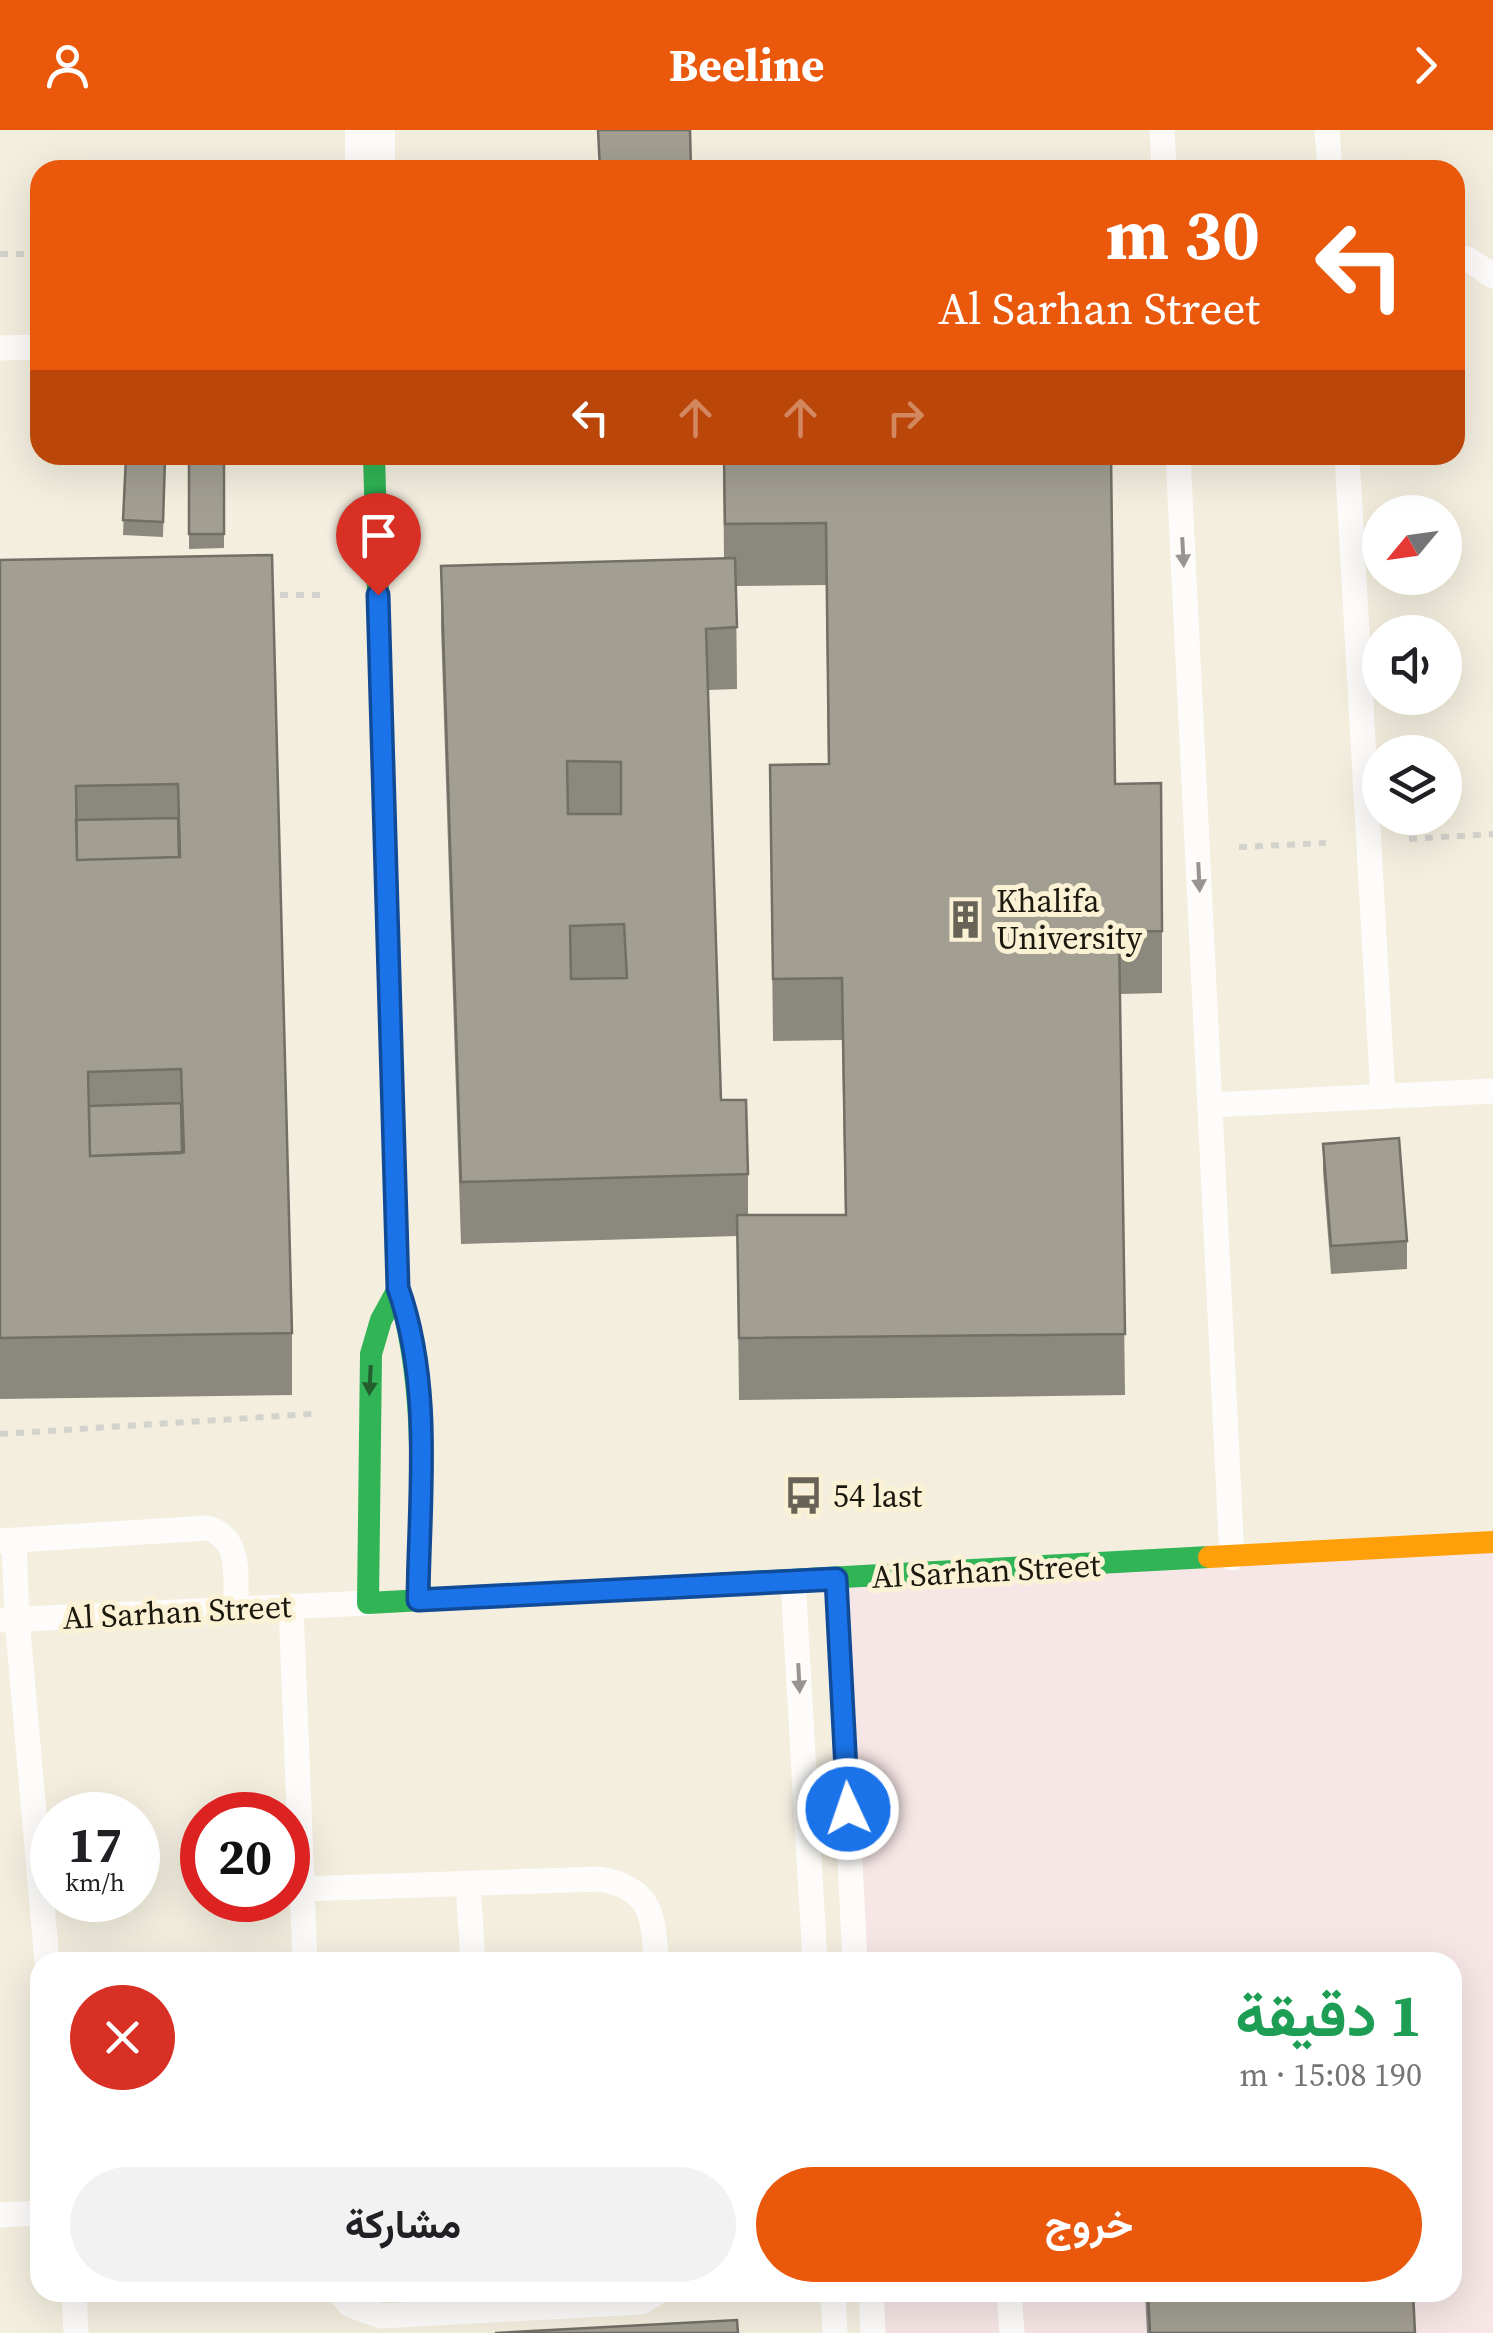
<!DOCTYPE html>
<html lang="ar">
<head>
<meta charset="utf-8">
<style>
  :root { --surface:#fff; --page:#f2f2f2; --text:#202124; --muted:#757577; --accent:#ea580c }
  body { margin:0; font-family:"Source Serif 4",Vazirmatn,serif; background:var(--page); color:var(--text); direction:rtl; height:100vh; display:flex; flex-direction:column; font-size:38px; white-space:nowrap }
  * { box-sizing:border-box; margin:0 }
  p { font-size:32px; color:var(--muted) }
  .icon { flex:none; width:55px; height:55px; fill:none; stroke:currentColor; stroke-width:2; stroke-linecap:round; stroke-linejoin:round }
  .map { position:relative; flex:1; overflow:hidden; direction:ltr }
  .drawer { position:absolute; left:30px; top:1822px; width:1432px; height:350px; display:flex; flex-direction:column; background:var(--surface); border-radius:30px; box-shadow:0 10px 40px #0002; direction:rtl }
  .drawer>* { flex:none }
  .top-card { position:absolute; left:30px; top:30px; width:1435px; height:305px; border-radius:30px; box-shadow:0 10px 40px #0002; direction:rtl; background:#ea580c; color:#fff; overflow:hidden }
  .needle { width:65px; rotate:241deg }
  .fabs { position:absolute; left:1362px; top:365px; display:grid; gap:20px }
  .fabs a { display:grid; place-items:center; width:100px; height:100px; border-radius:50%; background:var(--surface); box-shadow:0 10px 40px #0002; font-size:50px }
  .speed { position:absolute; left:30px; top:1662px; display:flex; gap:20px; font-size:50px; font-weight:700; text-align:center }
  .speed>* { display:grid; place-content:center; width:130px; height:130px; border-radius:50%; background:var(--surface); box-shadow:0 10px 40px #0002; line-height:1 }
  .speed small { font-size:25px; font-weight:400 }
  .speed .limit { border:15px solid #d22; background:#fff; color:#111 }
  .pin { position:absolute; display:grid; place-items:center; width:85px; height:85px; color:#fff; margin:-102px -42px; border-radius:50% 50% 50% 0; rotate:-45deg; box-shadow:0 0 10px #0007 }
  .pin .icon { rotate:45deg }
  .me { position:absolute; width:110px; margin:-55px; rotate:357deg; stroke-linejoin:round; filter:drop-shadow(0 0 8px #0008) }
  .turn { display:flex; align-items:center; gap:35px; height:210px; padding:0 40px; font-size:45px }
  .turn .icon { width:130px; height:130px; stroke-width:2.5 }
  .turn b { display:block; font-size:70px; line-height:85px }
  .lanes { display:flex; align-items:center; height:95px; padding:0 40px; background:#0003; justify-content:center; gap:50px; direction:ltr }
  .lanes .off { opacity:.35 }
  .round { display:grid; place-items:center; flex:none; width:105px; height:105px; border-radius:52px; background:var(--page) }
  .summary { display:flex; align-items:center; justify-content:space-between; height:170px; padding:0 40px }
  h1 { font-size:60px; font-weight:700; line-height:75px; color:#1e9e55 }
  .action { display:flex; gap:20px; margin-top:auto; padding:20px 40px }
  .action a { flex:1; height:115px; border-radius:60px; background:var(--accent); color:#fff; font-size:40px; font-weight:700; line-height:115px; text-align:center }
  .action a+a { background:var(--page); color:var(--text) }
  header { display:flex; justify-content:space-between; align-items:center; height:130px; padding:0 40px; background:var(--accent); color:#fff; font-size:45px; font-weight:700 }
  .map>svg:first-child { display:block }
</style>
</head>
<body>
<header><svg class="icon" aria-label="forward" viewBox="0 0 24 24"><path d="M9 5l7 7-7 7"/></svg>Beeline<svg class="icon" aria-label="person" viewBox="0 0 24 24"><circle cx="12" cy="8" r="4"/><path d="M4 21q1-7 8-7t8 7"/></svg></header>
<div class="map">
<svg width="1493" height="2203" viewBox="0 0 1493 2203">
  <rect width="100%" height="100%" fill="#f3eede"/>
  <path fill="#f6e6e6" d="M1493,1412V2203H875L873,2163L1452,2162V1832H856L836,1449Z"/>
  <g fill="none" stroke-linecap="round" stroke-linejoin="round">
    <path stroke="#d4d2cd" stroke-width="6" stroke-dasharray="8 8" stroke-linecap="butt" d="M0,124H40
      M264,465H322
      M1409,709L1493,704
      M1239,717L1326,713
      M0,1304L312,1284"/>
    <path stroke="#fdfcfa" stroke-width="25" d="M1162,0L1164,40
      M1327,0L1330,40
      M1455,127L1468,129L1493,146
      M0,218L40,217
      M1178,325L1232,1428
      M1347,325L1383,966
      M1211,975L1493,961
      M14,1410L17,1489L47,1832
      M0,1411L207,1398C243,1408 235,1448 236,1479
      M836,1449L855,1832
      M793,1450L815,1832
      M291,1476L305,1832
      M4,1490L368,1473
      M468,1754L473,1832
      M302,1759L600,1749C652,1758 654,1787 656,1832
      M0,2085L40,2083
      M74,2162L76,2203
      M339,2162L350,2175L381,2186L642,2172L658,2162
      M833,2162L835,2203
      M871,2162L873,2203
      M1009,2162L1012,2203"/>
    <path stroke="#fdfcfa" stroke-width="50" d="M370,40V0"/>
    <path stroke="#30b455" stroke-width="22" d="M374,325L398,1159C428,1261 420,1365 418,1470
      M398,1159L381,1190L371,1224L368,1473L1209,1427"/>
    <path stroke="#ff9f0a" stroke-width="22" d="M1209,1427L1493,1412"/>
  </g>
  <path fill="#8b887e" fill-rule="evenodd" d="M189,325H224V418L189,419Z
    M723,325H1111L1115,654L1162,801V863L1120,864L1125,1265L739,1270L737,1106L461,1114L441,498V436L724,428ZM826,455L828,634L770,635L773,911L842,910L845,1085H748V1044L721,970L708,560L737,559L736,456Z
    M126,327L165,329L163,407L123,405Z
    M272,425L292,1203V1265L0,1269V430Z
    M1323,1014L1407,1111V1139L1331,1144L1323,1041Z
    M1145,2162H1413L1415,2203H1147Z"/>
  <path fill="#a29e92" stroke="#716f66" stroke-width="2.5" fill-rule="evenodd" d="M598,0H690L691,40H600Z
    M767,37L768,40H735Z
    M189,325H224V404H189Z
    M724,325H1111L1115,654L1161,653L1162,801L1119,802L1125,1204L739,1208L737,1085H846L842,848L773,849L770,635L829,634L826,393L725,394Z
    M126,327L165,329L163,392L123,390Z
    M272,425L292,1203L0,1208V430ZM178,654L180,727L77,730L76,656ZM181,939L184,1022L90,1026L88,942Z
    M735,428L737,497L706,499L721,970H746L748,1044L461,1052L441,436ZM567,631L621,632V684H568ZM624,794L627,848L571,849L570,796Z
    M178,688L179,727L77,730L76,690Z
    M181,973L182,1023L90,1026L89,976Z
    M1399,1008L1407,1111L1331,1116L1323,1014Z
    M1148,2162H1413L1415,2203H1150Z
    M737,2190L738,2203H495Z"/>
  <defs><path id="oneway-solid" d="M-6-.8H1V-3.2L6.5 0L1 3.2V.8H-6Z" transform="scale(2.5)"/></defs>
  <g fill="#979590">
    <use href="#oneway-solid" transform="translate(1183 422) rotate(87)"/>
    <use href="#oneway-solid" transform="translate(1199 747) rotate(87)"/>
    <use href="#oneway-solid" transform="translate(799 1548) rotate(87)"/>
  </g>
  <use fill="#245e2e" href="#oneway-solid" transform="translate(370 1250) rotate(93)"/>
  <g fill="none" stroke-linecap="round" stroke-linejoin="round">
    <defs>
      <path id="route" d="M378,465L398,1158C433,1256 419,1368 418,1470L836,1449L848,1679"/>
    </defs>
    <use href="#route" stroke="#114b97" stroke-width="25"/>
    <use href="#route" stroke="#1a73e8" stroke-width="18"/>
  </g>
  <defs>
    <symbol id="building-bare" viewBox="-9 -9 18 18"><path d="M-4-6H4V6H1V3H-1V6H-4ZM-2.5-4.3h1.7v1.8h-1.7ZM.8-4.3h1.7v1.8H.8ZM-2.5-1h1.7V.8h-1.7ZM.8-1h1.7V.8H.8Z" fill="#676357" stroke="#fbf2d6" stroke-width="2.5" paint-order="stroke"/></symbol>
    <symbol id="bus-bare" viewBox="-9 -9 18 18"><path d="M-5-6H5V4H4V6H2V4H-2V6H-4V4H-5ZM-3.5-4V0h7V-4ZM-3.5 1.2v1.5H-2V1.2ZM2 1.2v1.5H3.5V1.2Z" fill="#676357" stroke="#fbf2d6" stroke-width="2.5" paint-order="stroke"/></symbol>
  </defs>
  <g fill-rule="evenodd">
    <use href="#building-bare" x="938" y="762" width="55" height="55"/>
    <use href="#bus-bare" x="776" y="1338" width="55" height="55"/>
  </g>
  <g text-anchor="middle" stroke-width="10" stroke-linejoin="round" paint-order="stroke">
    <g font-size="32" fill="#1b180e" stroke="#fbf2d6" text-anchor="start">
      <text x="996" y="782">Khalifa<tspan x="996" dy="37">University</tspan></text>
      <text x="833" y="1377">54 last</text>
    </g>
    <g font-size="32" fill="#1b180e" stroke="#fbf2d6">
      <text transform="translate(986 1441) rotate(-3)" y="11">Al Sarhan Street</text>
      <text transform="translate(177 1482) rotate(-3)" y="11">Al Sarhan Street</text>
    </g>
  </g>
</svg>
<div class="fabs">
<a><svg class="needle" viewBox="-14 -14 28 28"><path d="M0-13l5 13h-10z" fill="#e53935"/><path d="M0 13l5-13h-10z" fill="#757577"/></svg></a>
<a><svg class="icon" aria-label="sound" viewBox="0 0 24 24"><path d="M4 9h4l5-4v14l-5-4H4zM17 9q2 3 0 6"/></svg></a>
<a><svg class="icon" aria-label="layers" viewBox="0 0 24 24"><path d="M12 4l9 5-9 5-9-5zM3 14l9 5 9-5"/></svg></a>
</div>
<div class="speed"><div>17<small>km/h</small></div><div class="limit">20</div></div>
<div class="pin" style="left:378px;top:465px;background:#d93025"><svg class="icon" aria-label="arrive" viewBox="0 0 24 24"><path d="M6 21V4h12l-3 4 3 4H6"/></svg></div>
<svg class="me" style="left:848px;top:1679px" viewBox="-20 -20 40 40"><circle r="17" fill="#1a73e8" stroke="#fff" stroke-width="3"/><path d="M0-11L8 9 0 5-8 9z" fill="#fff"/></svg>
<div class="top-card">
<div class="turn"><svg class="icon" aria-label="left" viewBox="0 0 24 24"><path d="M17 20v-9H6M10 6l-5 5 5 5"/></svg><div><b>30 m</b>Al Sarhan Street</div></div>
<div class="lanes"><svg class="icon" aria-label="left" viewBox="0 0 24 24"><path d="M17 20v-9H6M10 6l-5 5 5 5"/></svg><svg class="icon off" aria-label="ahead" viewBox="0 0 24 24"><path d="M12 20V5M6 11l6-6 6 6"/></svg><svg class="icon off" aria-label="ahead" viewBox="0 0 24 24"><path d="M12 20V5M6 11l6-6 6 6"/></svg><svg class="icon off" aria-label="right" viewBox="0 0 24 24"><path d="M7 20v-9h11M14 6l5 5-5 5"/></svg></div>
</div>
<section class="drawer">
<div class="summary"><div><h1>1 دقيقة</h1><p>190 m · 15:08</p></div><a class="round" style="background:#d93025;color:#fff"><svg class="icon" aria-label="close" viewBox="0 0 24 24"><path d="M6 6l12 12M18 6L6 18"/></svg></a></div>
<div class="action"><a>خروج</a><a>مشاركة</a></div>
</section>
</div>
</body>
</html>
